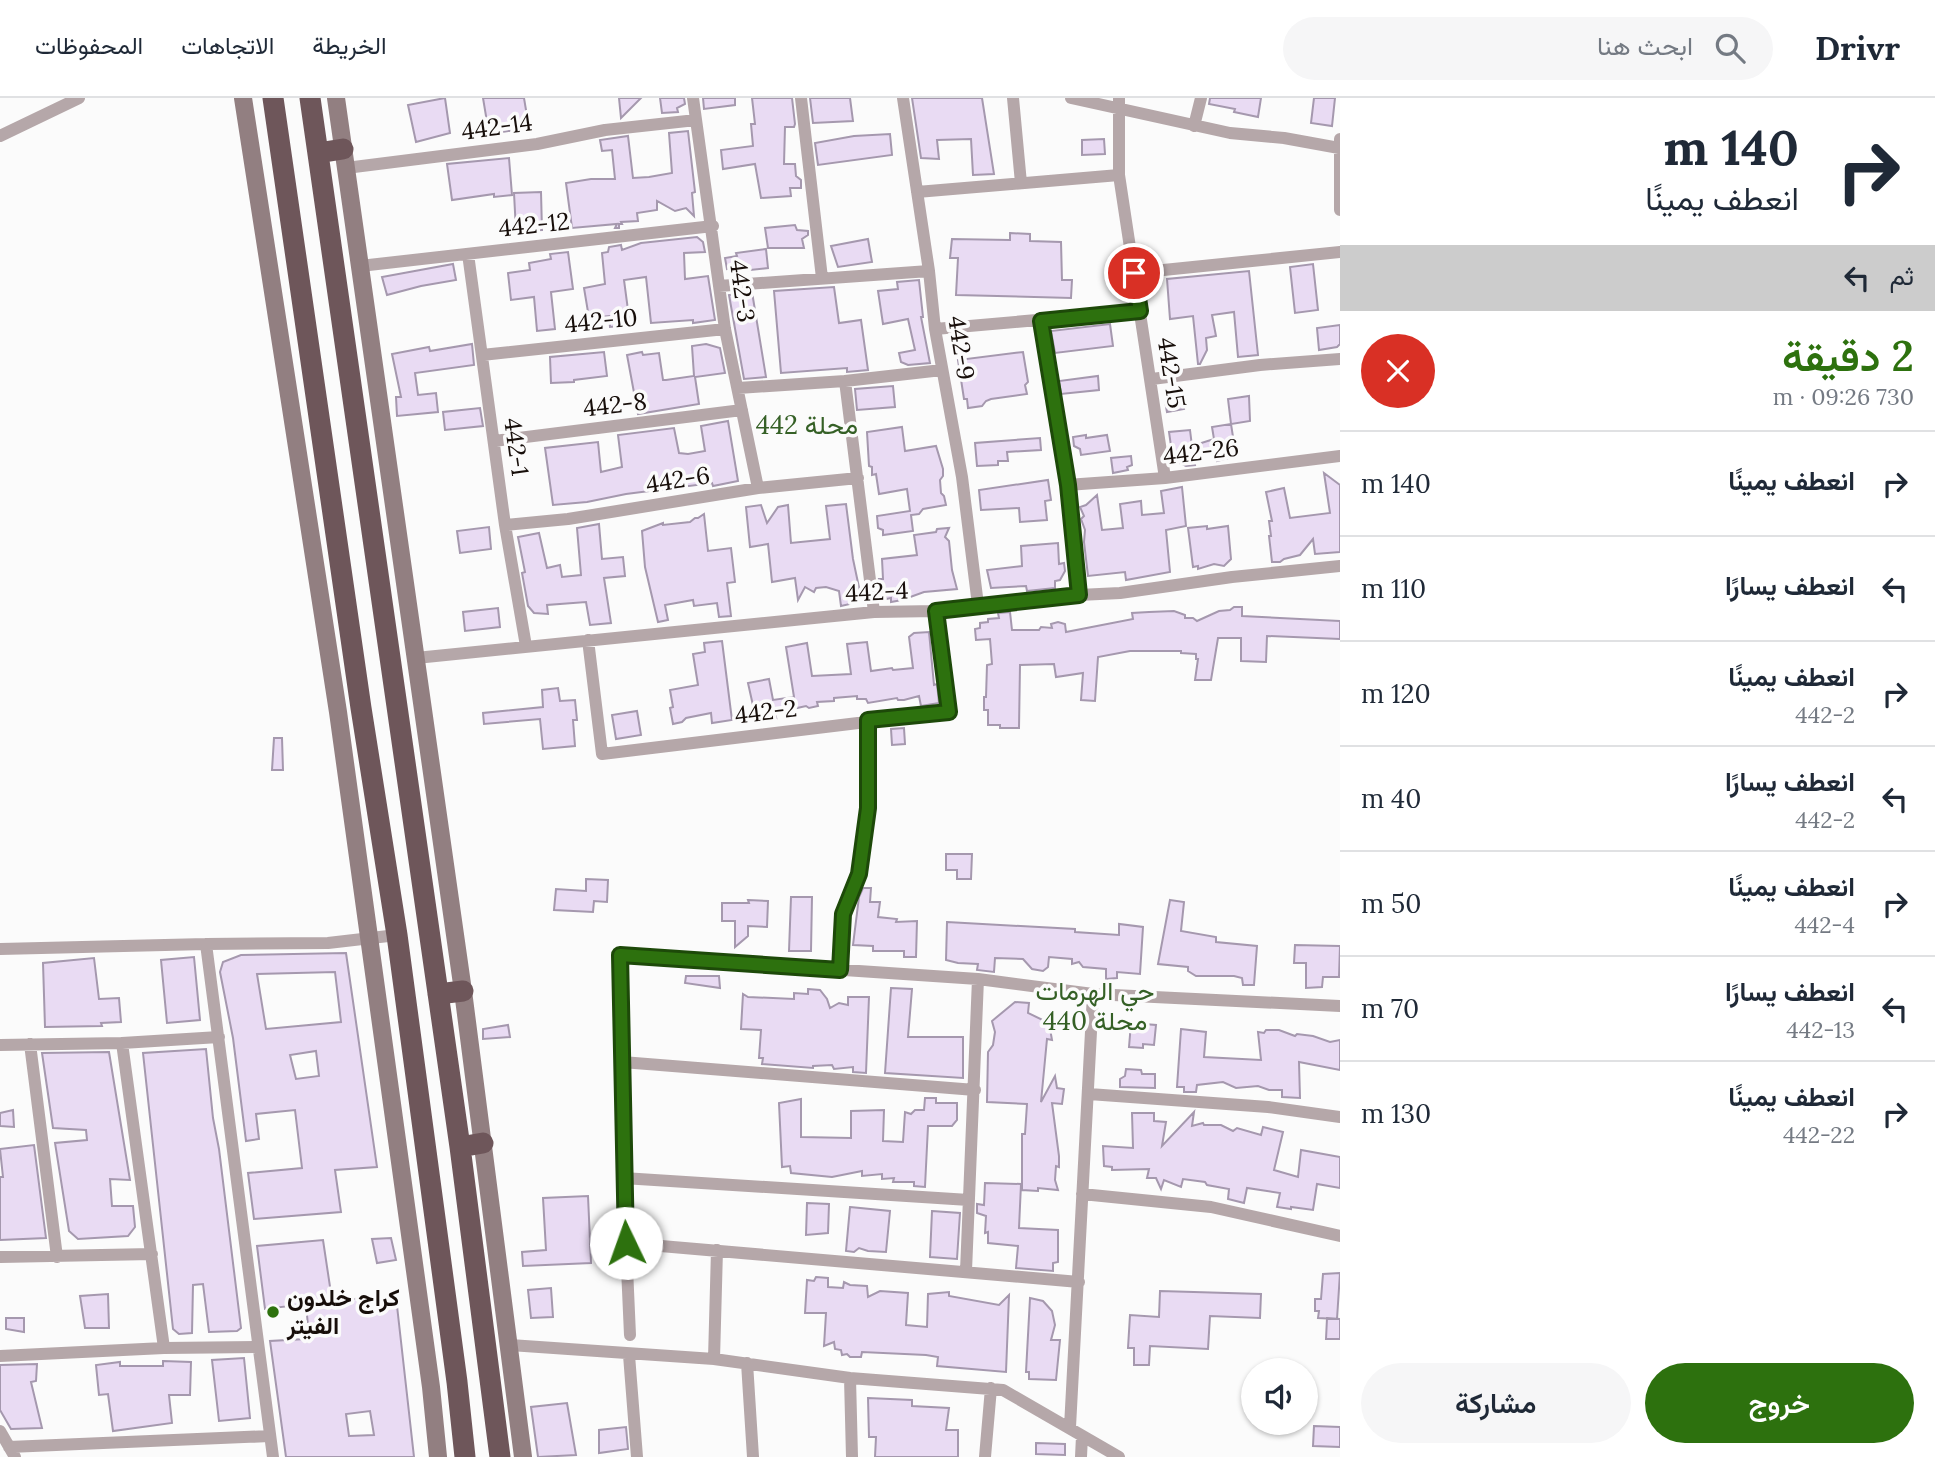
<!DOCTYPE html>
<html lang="ar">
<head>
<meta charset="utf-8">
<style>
  :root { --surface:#fff; --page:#f6f6f7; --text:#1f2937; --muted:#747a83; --line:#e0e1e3; --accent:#2d710e }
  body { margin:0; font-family:Lora,Vazirmatn,serif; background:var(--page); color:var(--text); direction:rtl; height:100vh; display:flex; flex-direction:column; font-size:26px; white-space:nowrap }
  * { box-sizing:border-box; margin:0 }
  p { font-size:23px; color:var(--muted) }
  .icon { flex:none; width:38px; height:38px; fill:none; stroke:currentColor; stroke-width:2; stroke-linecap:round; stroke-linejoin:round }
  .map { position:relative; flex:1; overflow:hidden; direction:ltr }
  .drawer { display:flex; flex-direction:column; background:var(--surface); width:595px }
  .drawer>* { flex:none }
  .top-card { background:#fff; color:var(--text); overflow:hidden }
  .fabs { position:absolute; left:1241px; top:1260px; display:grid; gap:14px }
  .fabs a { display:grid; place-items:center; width:77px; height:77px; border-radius:50%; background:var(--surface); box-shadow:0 2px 5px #0004; font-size:35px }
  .pin { position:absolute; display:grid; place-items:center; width:60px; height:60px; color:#fff; margin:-30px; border:4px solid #fff; border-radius:50%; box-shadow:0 2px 7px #0007 }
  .me { position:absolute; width:77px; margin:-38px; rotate:357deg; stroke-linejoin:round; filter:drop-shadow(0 0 5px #0008) }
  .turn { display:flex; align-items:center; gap:24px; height:147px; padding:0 21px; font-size:32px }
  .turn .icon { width:91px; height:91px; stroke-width:2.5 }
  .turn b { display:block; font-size:49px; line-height:60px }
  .then { display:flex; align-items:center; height:66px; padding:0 21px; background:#0003; gap:14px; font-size:26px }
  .round { display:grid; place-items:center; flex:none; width:74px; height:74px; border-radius:37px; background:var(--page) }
  .overview { display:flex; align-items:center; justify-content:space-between; height:119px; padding:0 21px }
  h1 { font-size:42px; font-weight:600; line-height:52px; color:var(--accent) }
  .cta { display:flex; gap:14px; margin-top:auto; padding:14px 21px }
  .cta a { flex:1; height:80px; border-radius:42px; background:var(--accent); color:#fff; font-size:28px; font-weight:600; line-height:80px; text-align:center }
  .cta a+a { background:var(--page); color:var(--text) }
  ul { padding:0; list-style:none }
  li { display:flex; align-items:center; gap:21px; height:105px; padding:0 21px; border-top:2px solid var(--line) }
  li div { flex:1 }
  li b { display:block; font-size:26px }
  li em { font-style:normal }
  header { display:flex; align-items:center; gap:42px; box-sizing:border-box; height:98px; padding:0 35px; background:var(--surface); border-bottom:2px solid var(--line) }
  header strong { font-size:33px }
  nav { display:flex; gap:38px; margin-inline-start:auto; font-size:24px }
  .search { width:490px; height:63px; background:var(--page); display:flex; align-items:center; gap:18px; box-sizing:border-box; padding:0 24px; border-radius:38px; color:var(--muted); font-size:26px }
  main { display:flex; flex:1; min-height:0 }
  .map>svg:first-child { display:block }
</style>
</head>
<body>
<header>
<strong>Drivr</strong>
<div class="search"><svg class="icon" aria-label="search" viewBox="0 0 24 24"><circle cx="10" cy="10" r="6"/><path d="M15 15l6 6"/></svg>ابحث هنا</div>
<nav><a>الخريطة</a><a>الاتجاهات</a><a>المحفوظات</a></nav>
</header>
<main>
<section class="drawer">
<div class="top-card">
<div class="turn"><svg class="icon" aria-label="right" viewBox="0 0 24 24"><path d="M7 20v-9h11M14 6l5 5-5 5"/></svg><div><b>140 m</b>انعطف يمينًا</div></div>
<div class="then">ثم<svg class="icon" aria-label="left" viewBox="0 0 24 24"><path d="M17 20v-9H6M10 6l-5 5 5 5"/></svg></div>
</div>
<div class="overview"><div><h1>2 دقيقة</h1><p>730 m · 09:26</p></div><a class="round" style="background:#d93025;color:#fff"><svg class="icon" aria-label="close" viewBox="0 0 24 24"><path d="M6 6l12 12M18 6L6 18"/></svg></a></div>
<ul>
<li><svg class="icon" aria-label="right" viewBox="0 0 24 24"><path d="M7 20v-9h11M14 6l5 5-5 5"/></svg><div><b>انعطف يمينًا</b></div><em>140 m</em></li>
<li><svg class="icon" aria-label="left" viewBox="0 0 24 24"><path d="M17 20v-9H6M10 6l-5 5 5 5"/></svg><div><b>انعطف يسارًا</b></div><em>110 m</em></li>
<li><svg class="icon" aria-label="right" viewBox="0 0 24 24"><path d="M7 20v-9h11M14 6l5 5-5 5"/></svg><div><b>انعطف يمينًا</b><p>442-2</p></div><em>120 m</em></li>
<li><svg class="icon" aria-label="left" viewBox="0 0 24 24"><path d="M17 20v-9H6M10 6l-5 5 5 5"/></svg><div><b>انعطف يسارًا</b><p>442-2</p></div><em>40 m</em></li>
<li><svg class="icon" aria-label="right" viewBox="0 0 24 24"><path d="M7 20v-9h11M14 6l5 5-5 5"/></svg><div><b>انعطف يمينًا</b><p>442-4</p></div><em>50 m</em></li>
<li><svg class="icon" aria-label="left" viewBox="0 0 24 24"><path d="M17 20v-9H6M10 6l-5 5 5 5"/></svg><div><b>انعطف يسارًا</b><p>442-13</p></div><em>70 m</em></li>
<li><svg class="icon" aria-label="right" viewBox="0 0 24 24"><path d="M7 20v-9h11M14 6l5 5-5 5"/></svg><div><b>انعطف يمينًا</b><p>442-22</p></div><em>130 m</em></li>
</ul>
<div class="cta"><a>خروج</a><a>مشاركة</a></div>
</section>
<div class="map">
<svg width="1340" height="1359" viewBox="0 0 1340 1359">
  <rect width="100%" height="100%" fill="#fbfbfb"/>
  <path fill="#e9dbf3" stroke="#a598ae" stroke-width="2" fill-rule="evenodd" d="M445,0L450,35L416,44L408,7Z
    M483,0H524L529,30L489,36Z
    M619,0H641L621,20Z
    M660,0H684L685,6L677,10L678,14L662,15Z
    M703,0H735V7L704,11Z
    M752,0H792L795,26L794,29H785L784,66H795L796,78L801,82V90H790L791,98L761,100L755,66L723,71L721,52L753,48L751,26H755Z
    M810,0H850L853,23L813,25Z
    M912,0H982L994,76L973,77L971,41L937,42L939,61L921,60Z
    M1210,0H1261L1258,19L1234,14L1235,11L1209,6Z
    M1314,0H1335L1332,28L1311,25Z
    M688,33L695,94L692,95L694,118L686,110L675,113L657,103V112L637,115L638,123L621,124L622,126H619V130H615L617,126L572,130L566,85L591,81H615L612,52L602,53L600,42L628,38L633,80L649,79L672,75L669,35Z
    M890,36L892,57L818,67L815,45L854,38Z
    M1104,41L1105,56L1082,57V42Z
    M509,60L512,97L494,99V96L452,102L447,66Z
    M541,94L542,132L516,133L514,95Z
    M795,127L797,132L808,133V137L802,141L804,150H768L765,130Z
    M1010,135L1030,136V143L1061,144L1062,182H1072L1071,200L956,197L958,160H950L952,141L1010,142Z
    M697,139L703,144L705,154L684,155L685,181L708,178L715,222L693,225V222L651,225L646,179L624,182L630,227L610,229L609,218L589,220L584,190L605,186L602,155L608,154L609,149L621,147L622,152L641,145Z
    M868,141L872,164L838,169L831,148Z
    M766,151L768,170L741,173L738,169L727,171L725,160L737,158L736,155Z
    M568,154L573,191L551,194L555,231L537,233L534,199L511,202L508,175L530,172L529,165L551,161L550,156Z
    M453,166L456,182L421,188L387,197L382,179Z
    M1313,166L1318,212L1295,215L1290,169Z
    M1249,173L1258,257L1238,259L1234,214L1212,217L1216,238L1206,240L1207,252L1200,266H1198L1193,218L1170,221L1167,181Z
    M919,182L923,219H921L930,265L908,267L901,264L899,255L915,252L908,221L883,226L878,193L898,191L897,184Z
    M834,189L839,225L861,222L868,272L847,274V270L781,275L774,193Z
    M752,194L766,279L744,281L729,197Z
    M1110,226L1113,248L1055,255L1051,233Z
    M1340,227V246L1337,249L1319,252L1317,230Z
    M472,246L474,267L415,275L418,297L436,295L438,314L397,318L396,299H401L392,256L429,249L430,253Z
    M706,246L720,250L725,275L695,279L699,306L638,316L627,257L642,254L643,257L659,255L663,282H666L694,278L692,248Z
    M604,254L607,278L574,282V284L551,285L550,259Z
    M1023,254L1028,284L1025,287L1027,296L991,301L986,303L982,308L968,310L967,301H964L958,262Z
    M1098,278L1099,292L1061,296L1059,283Z
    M893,288L895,309L857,312L855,291Z
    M1177,295L1182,298L1184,311L1167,314L1165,303L1168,301L1167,297Z
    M1249,298L1250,323L1231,326L1236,358L1217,363L1216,353L1193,354L1195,367L1186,368L1173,362L1169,334L1190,332L1192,348L1214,341L1212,329L1231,326L1228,301Z
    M480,310L483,328L445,332L443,314Z
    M728,323L738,383L713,388L712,385L626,396L587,404L553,407L545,350L598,344L601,374L622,369L618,337L674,330L679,355L688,356L705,353L701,328Z
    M902,329L905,353L936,348L943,371V378L940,382L941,395L944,398L946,407L923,411L919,416L911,417L913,433L883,437V432L878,430L877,418L910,413L907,391L879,396L876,376L872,377V369L869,368L867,334Z
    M1086,337V340L1107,337L1110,353L1081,357L1080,351L1074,348L1073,339Z
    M1040,340L1041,352L1007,354L1008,363H998V367L977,368L975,345Z
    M1131,358L1132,367L1127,369L1128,372L1113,375L1111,360Z
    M1324,375L1340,387V454L1315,456L1313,441L1300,457L1284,461L1280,464H1272L1269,438H1271L1269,423H1272L1266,394L1284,390L1290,420L1330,415Z
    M1048,382L1051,402L1045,403L1047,422L1020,424L1019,410L981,412L979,392Z
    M1182,389L1186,428L1166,432L1170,474L1126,482L1125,474L1088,478L1084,444L1085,432L1081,421L1084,418L1080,409L1086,407L1097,397L1102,432L1123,430L1120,406L1141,403L1142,417L1164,415L1161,393Z
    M846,406L853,461L861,499L851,503L850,506L841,508L839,493L826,489L816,490L814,494L805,489L798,502L795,480L772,484L768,446L750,449L746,409L761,407L767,425L778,409L788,407L791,445L830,441L826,408Z
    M704,416L708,453L731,450L735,484L727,485L731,518L719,519L717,505L694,508L693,502L665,507L668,522L658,524L645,469L642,433L663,425V427L690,424L695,420H698Z
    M599,426L602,461L623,459L625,478L604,480L611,525L590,527L586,504L547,507L548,516L534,515L528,508L522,475L525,474L518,439L539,435L547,470L560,467L562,479L581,477L577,430Z
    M1207,428V431L1228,428L1231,461L1224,468L1214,466L1198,471V468L1193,469L1188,430Z
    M489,429L491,451L460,455L457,433Z
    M949,430L945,439L949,443L952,472L957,491L924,494L902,502L891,504V500L886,501L885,494L881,493L879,481H883L882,461L917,457L914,437L936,434L937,431Z
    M1058,445L1059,466L1064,465L1065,473L1060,482L1055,483V490L1027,493L1026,488L991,490L987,472L1022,468L1021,448Z
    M1234,509H1242V518L1340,523V541L1267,538L1266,564L1241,563V540H1218L1211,582H1195L1198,561H1196V556L1181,555V553H1130L1098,559L1095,603L1081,602L1083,575L1056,579L1054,566L1020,567L1019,630H1000V627H988V612H984V599H986L987,567L992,566L990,541L976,542L975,531L980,530V525L988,524V521L999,520L998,515L1010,514L1012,532H1039L1041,529L1052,530L1051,526L1058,524L1065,526L1066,534L1133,521L1132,515L1149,514L1174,513L1185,517V520H1193L1197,523L1219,513L1230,512Z
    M498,510L500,529L465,533L463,514Z
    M929,534L934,587L937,586L939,605L921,608L919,598L904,602H898L897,600L868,605L866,601H857V598L834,600V603L817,604L818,608L809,610L806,608L797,610L796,608L775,613L776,619L765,610L754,612L748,585L769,581L773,602L794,599L786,549L807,545L812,578L851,576L847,546L867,544L871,573L892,570L893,572L913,570L909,539L914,535Z
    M722,543L732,622L712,625L711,615L686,620L682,624L673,626L670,610L673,609L670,592L698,587L693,556L705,554L704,545Z
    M558,590L560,603L575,602L577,622H573L575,648L543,651L540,621L484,626L483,615L543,609L542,592Z
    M637,613L641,637L616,641L612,617Z
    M904,630L905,646L892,647L891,631Z
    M274,640H282L283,672H272Z
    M946,756H972L971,781H957V772H946Z
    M586,781L608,782L607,804L594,803L593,814L554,812L556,791L586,793Z
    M863,790H871L870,804H880L878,819L897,821L896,824L917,823L916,859H904V853H873V848L853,847L859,799Z
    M791,799H812L811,853H789Z
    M748,802L768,803L767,829L748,828V838L735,849V823H722V805H749Z
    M1170,802L1184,804L1181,833L1216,839V844L1257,848L1254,887H1243L1242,880L1234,878H1196L1188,873V869L1158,866Z
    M947,824L1075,831V834L1119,837V826L1143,829L1140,876L1117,874V880L1106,881V871L1083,869L1079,864L1072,866V861L1049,859L1048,869L1043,873L1032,871L1023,861L995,860L994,874L977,872L978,866L958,865L946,862Z
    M1295,847L1340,848L1339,879H1323L1322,889L1306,890V865H1294Z
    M346,855L377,1069L335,1072L341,1114L254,1121L248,1075L302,1070L295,1012L256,1016L259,1041L246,1043L233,940L220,874L223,864L241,857ZM335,874L341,924L266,931L257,876ZM316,953L319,978L296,981L290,957Z
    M194,859L200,922L167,925L161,862Z
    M94,860L99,901L119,900L121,924L101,925L102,928L45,929L43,865Z
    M686,878H719L720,890L685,885Z
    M891,890L912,891L908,939H963V980L885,975Z
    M808,891L820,892L827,901L830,910L839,905L848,907V899H869L866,975L853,974V969L834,971L832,967L813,968V970L762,966L763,960H759L761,932L741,931L743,896L748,899L794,901V895L808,896Z
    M1015,904L1029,905L1028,915L1049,925L1052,942L1047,941L1041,1004L1055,978L1057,990L1064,991L1062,1006L1052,1005L1059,1058V1069L1056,1068L1055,1082L1058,1092L1038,1090V1093L1022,1092V1036H1025L1027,1006L987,1004L988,954L993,947L995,934L992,923Z
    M1131,925L1156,927L1154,947L1143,946V950L1129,949Z
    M508,927L510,939L483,941V931Z
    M1181,931L1206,934L1204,959L1261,962L1258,934L1264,935L1266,932H1279L1295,938L1297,936L1313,938L1330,944L1340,942V972L1299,964L1300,1000L1282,999V992H1269L1258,988L1236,990L1223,984L1197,987L1196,994H1184V989H1177Z
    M206,951L213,1020L219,1051L241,1230L237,1233L209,1234L203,1186L193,1187L192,1235L179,1236L173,1231L143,955Z
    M109,954L130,1082L110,1081L112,1108H133L135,1129L128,1138L78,1141L69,1133L55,1045L87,1042L86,1032L53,1030L42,955Z
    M1126,971L1141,972L1142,976H1155V990L1120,989V981L1125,978Z
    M925,1000H936V1005H957V1022L952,1028H928L925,1089L914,1088V1084H893L894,1080L882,1081V1076L862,1078V1073L832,1079L791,1075L790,1068L782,1069L779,1005L801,1001V1039L851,1040V1013L884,1012L883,1043L903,1044L905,1014L911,1016L915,1012H924Z
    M13,1012L14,1029L0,1028V1015Z
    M1194,1014L1192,1028L1203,1025L1204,1027H1221L1233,1033L1237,1030L1261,1037L1263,1029L1283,1034L1274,1072L1298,1079L1301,1052L1340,1059V1090L1317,1086L1313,1112L1291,1109V1111L1277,1109L1280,1095L1247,1090L1244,1105L1228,1101L1229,1091L1207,1087L1205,1084L1183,1081L1181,1089L1164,1082L1161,1091L1156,1080H1147L1149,1071L1112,1072V1069L1104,1068L1103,1048L1133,1050L1132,1015H1154V1023L1166,1024L1162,1048Z
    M34,1047L46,1140L0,1142V1079H3L0,1051Z
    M985,1085L1021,1086L1019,1130L1058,1132V1164L1053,1165V1173L1016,1170L1018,1148L988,1145V1134L985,1135L986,1118L977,1115V1106L984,1107Z
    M588,1098L591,1165L523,1168L522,1154L546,1152L543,1100Z
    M807,1105L829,1106L828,1135L806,1137Z
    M850,1109L890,1113L886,1154L868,1153L859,1150L854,1154L846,1153Z
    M932,1113L960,1115L957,1161L930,1159Z
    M391,1140L396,1162L377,1165L372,1141Z
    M323,1142L332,1202L396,1199L414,1359H286L270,1243L305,1241L303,1229L308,1228L306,1206L265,1211L257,1148ZM370,1313L374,1337L349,1338L346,1316Z
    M1340,1175L1337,1221L1318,1220L1319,1213H1315V1201H1321L1323,1176Z
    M816,1179L828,1180V1189L843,1190L844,1184L850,1187L867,1188L868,1199L880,1193L908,1195L906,1227L927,1229L928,1196L949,1194V1198L999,1207L1009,1197L1006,1274L937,1268L938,1259L926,1257L862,1254L861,1259H850L847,1256L842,1257L841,1252L835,1251L834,1244L824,1248L826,1215H805L807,1182L814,1183Z
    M551,1190L553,1219L531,1220L528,1192Z
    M1160,1193L1261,1196L1260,1220L1210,1218L1208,1251L1150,1248L1149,1267H1134V1250H1128L1130,1217L1159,1219Z
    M108,1196L109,1230H85L80,1198Z
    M1030,1200L1043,1203L1052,1213L1055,1227L1051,1242H1060L1056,1282L1029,1281V1274H1026Z
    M6,1220H24V1234L6,1231Z
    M1327,1220L1340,1221V1241H1326Z
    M244,1260L250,1320L219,1323L212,1262Z
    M163,1263L191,1264L190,1297H169L172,1325L113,1333L108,1296L99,1297L96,1267L120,1264V1268H163Z
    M37,1266L36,1283L31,1284L42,1330L11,1331L0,1312V1267Z
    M868,1300L912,1302V1308L949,1310L946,1332H958V1359H875L876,1339H869Z
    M567,1305L576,1357L538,1359L531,1309Z
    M1314,1328L1340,1329V1349L1313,1348Z
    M626,1329L628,1351L599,1355V1332Z
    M1036,1345L1065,1346V1357L1036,1356Z"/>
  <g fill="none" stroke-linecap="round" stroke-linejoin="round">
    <path stroke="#b5a7a9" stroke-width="12" d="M693,0L725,231L758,390
      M801,0L822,180
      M903,0L929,173L935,231L962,379L978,507
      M1013,0L1021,85
      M1071,0L1230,35L1284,40L1339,50
      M1119,0V77L1165,380
      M1194,28L1201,0
      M0,38L79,0
      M1340,41V112
      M346,70L537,46L605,32L696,22
      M917,94L1119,77
      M468,156L505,427L526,548
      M360,168L713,128
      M1134,175L1340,154
      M719,188L929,173
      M1041,223L1067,387L1079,497
      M935,231L1140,213
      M482,257L725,231
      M1152,281L1260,267L1340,261
      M845,283L874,514
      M738,290L845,283L942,272
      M494,343L742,312
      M1067,387L1165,380L1340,358
      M505,427L568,421L758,390L858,380
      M588,542L602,656L949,614L936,513
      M416,560L874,514L936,513L1079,497L1120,495L1232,479L1340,468
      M206,846L273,1359
      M0,851L206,846L328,845L397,837
      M840,872L843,816L859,776L868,710V622
      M122,945L164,1250
      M30,946L57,1159
      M0,947L122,945L219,939
      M622,964L975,992
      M1089,996L1268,1009L1340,1019
      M623,1080L969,1102
      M1082,1096L1211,1109L1340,1138
      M626,1145L1079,1184
      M0,1159L152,1156
      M966,1173L978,881
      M630,1237L623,1080L619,857L978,881L1093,896L1340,908
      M510,1247L714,1261L850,1280L1003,1292L1119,1359
      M629,1257L637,1359
      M0,1258L164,1250L257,1249
      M714,1261L717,1152
      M747,1265L753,1359
      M850,1280L852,1359
      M1070,1329L1093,896
      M0,1333L15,1359
      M9,1349L269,1338
      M985,1359L991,1290
      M1081,1359L1082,1338"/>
    <path stroke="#927f81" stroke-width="18" d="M243,0L338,614L431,1289L438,1359
      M336,0L463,893L523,1359"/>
    <path stroke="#6e565a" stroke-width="21" d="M273,0L361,610L397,837L457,1284L465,1359
      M310,0L460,1049L500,1359
      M318,55L343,51
      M438,896L463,893
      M460,1049L483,1045"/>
  </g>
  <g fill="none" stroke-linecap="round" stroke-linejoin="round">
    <defs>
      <path id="route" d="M626,1145L620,857L840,872L843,816L859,776L868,710V622L949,614L936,513L1079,497L1068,387L1041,223L1140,213L1134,175"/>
    </defs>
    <use href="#route" stroke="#1d4909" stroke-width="18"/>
    <use href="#route" stroke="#2d710e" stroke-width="12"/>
  </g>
  <circle fill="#2d710e" stroke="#fbfbfb" stroke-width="2.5" cx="273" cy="1214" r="7"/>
  <g text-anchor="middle" stroke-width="7" stroke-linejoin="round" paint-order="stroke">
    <g font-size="24" fill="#170e0a" stroke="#fbfbfb">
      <text transform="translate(497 29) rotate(-8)" y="8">442-14</text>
      <text transform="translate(534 127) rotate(-6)" y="8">442-12</text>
      <text transform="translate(742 193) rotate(82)" y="8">442-3</text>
      <text transform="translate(601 223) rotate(-6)" y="8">442-10</text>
      <text transform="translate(961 250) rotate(81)" y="8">442-9</text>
      <text transform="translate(1171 275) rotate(81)" y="8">442-15</text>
      <text transform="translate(615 307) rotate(-7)" y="8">442-8</text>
      <text transform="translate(516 349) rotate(82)" y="8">442-1</text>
      <text transform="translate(1201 354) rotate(-7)" y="8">442-26</text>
      <text transform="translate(678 382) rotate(-9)" y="8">442-6</text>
      <text transform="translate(877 494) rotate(-3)" y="8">442-4</text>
      <text transform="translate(766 614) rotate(-7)" y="8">442-2</text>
    </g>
    <g font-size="24" font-weight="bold" fill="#170e0a" stroke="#fbfbfb" text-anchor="start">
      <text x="287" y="1208">كراج خلدون<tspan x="287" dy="28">الفيتر</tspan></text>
    </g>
    <g font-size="26" fill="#356026" stroke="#fbfbfb">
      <text x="807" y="336">محلة 442</text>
      <text x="1095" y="902">حي الهرمات<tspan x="1095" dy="30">محلة 440</tspan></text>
    </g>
  </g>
</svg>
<div class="fabs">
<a><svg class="icon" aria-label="sound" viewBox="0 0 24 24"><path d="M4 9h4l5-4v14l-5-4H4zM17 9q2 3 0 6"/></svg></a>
</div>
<div class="pin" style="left:1134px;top:175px;background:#d93025"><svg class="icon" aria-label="arrive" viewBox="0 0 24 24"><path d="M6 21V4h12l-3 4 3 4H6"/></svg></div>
<svg class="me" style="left:626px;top:1145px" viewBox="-20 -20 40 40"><circle r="19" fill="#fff"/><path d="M0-13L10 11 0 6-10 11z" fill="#2d710e"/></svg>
</div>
</main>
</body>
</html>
